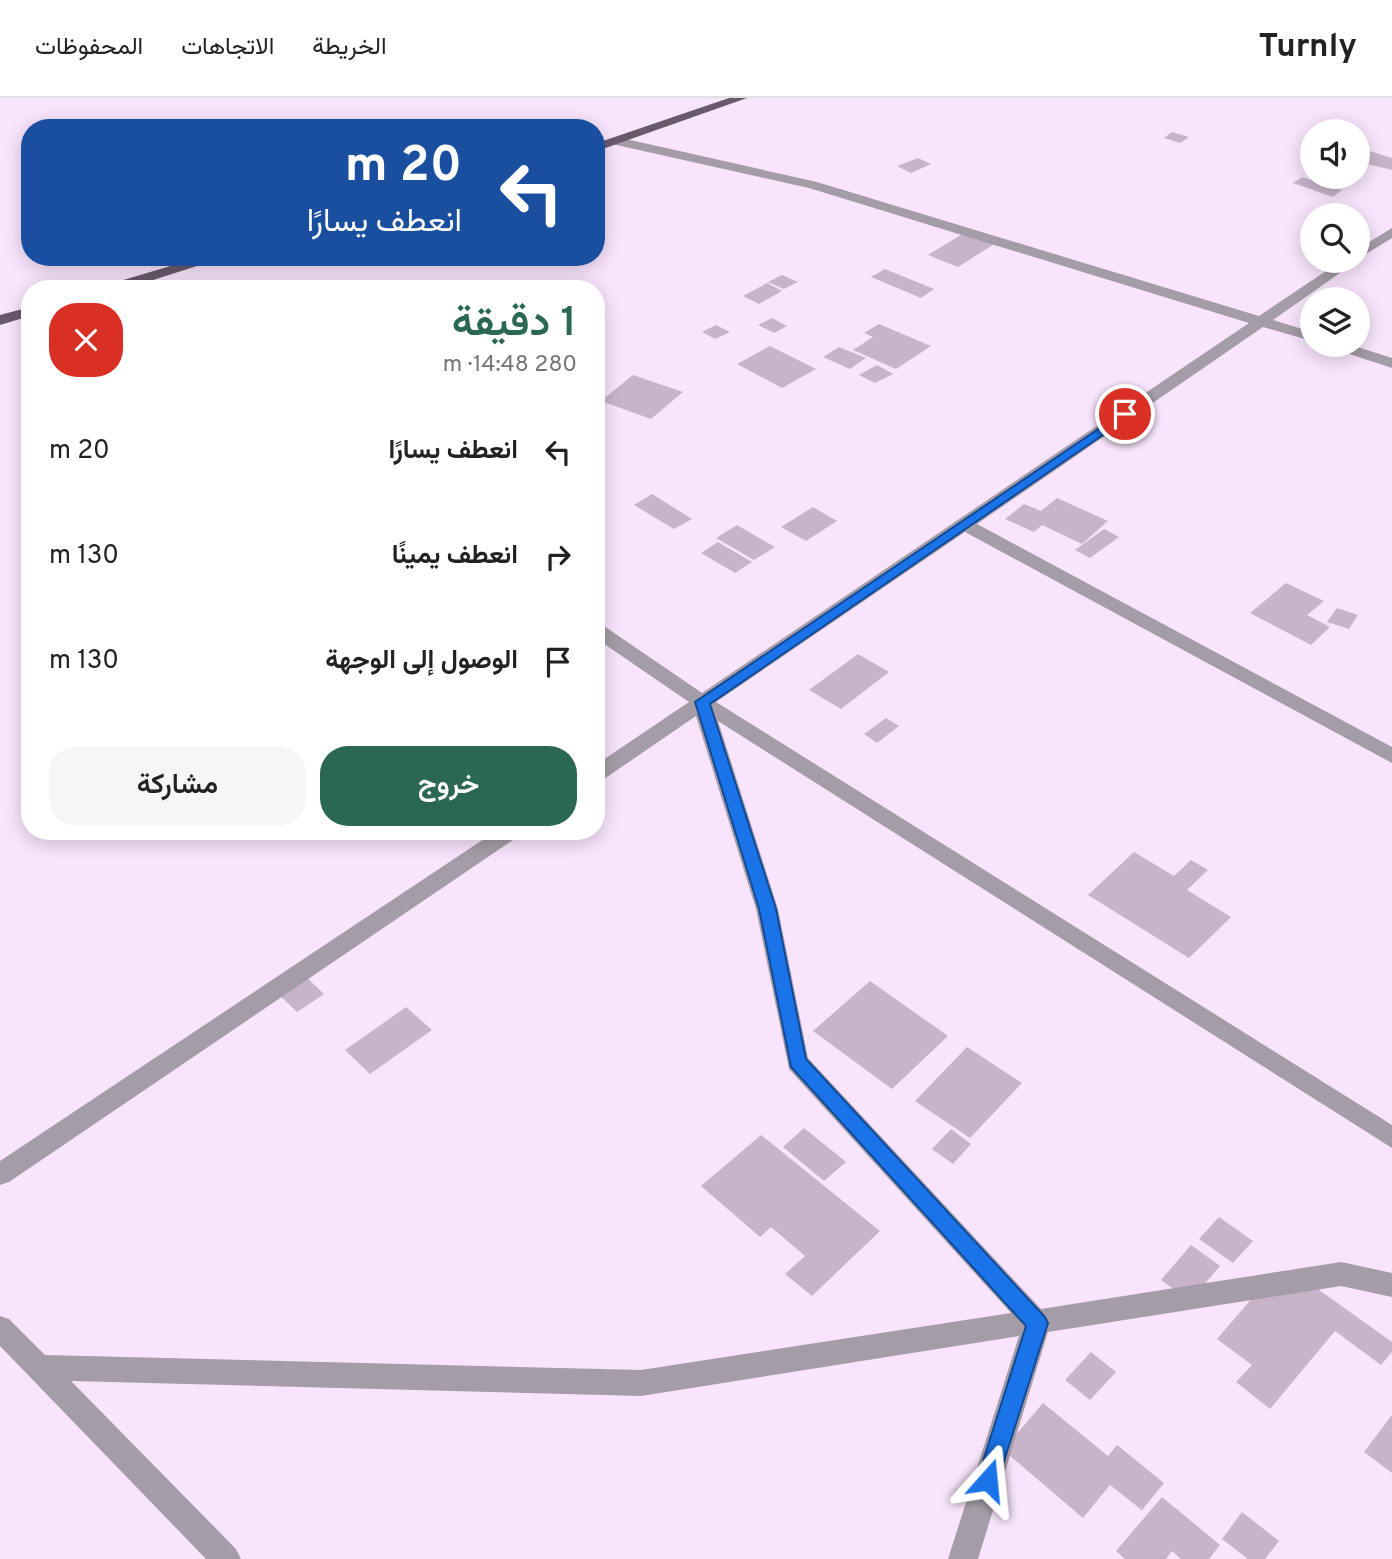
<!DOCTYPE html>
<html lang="ar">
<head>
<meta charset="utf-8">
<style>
  :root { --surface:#fff; --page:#f6f6f6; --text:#222; --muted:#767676; --line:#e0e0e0; --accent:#2a6855 }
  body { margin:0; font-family:Overpass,Vazirmatn,sans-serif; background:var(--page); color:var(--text); direction:rtl; height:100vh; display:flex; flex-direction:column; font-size:26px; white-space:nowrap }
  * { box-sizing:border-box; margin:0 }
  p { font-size:23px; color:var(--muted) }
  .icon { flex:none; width:38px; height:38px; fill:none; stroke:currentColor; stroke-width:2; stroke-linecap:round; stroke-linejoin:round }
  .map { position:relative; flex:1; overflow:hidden; direction:ltr }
  .details { position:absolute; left:21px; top:182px; width:584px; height:560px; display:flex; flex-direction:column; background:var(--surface); border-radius:28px; box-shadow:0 4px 18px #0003; direction:rtl }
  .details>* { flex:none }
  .banner { position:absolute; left:21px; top:21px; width:584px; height:147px; border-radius:28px; box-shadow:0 4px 18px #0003; direction:rtl; background:#1a4fa0; color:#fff; overflow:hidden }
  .fabs { position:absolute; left:1300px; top:21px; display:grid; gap:14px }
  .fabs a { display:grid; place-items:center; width:70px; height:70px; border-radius:50%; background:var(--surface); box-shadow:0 4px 18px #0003; font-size:35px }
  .pin { position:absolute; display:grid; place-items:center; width:60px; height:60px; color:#fff; margin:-30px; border:4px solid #fff; border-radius:50%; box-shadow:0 2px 7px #0007 }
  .me { position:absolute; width:77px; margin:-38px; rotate:18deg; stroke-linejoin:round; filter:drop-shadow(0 0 5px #0008) }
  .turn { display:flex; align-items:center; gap:24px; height:147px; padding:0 28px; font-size:32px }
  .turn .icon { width:91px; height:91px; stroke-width:2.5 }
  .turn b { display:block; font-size:49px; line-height:60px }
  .round { display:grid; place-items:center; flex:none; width:74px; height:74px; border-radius:28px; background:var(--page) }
  .head { display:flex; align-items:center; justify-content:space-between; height:119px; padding:0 28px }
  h1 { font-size:42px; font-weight:600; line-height:52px; color:var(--accent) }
  .cta { display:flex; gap:14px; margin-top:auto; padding:14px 28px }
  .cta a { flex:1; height:80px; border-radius:28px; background:var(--accent); color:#fff; font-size:28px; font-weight:600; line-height:80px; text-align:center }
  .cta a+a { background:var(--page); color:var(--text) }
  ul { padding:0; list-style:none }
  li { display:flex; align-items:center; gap:21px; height:105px; padding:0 28px }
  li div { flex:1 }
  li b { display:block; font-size:26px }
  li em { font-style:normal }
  header { display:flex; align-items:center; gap:42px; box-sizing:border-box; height:98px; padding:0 35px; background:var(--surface); border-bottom:2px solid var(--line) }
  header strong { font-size:33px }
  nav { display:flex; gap:38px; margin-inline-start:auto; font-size:24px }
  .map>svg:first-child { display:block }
</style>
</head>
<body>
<header>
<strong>Turnly</strong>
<nav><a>الخريطة</a><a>الاتجاهات</a><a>المحفوظات</a></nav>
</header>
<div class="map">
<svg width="1392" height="1461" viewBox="0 0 1392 1461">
  <rect width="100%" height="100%" fill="#f8e4fc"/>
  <path fill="#c7b4cb" d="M1172,34L1189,39L1180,45L1164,40Z
    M1363,51L1392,60V72L1368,66L1358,73V54Z
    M918,60L931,66L911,75L897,68Z
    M1302,79L1342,92L1333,99L1293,85Z
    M969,132L999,143L958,169L928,157Z
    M885,171L934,191L921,200L871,179Z
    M782,177L798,184L784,191L768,184Z
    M767,185L782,193L759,206L743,198Z
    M772,220L787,228L774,235L758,227Z
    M879,226L931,248L896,271L853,252L873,239L864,235Z
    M716,227L730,234L715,241L702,234Z
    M770,248L816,271L782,290L737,266Z
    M839,249L866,260L850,271L823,259Z
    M877,267L893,276L875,285L859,277Z
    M633,277L683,294L651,321L601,303Z
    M652,396L692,421L674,431L634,407Z
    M1057,400L1108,423L1082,446L1042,427L1034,434L1005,421L1024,406L1041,413Z
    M813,409L837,423L806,443L781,429Z
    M737,427L775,449L754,462L716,440Z
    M1104,431L1119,439L1090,460L1075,452Z
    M718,444L752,464L735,475L701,455Z
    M1286,485L1324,503L1307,517L1330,529L1311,547L1250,515Z
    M1337,510L1358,517L1349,531L1327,524Z
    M858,556L889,574L841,611L809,592Z
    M886,620L899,628L877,645L864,636Z
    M1134,754L1174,778L1191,762L1208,772L1187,792L1231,819L1189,860L1088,797Z
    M300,873L324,896L297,914L273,891Z
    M870,883L948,938L892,991L813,933Z
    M406,909L432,932L370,976L345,952Z
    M967,949L1022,985L970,1040L915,1003Z
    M804,1030L846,1064L824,1083L783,1049Z
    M951,1031L971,1046L953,1066L932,1051Z
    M761,1037L880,1133L812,1198L785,1176L805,1158L771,1129L760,1139L701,1088Z
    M1219,1119L1253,1143L1233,1165L1199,1141Z
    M1191,1147L1220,1168L1190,1203L1161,1182Z
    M1294,1174L1392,1244V1254L1381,1267L1335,1233L1270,1311L1236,1284L1252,1267L1217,1241L1260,1191L1273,1199Z
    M1091,1254L1116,1274L1090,1302L1065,1282Z
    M1043,1305L1108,1358L1117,1347L1164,1385L1142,1412L1110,1387L1083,1420L1003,1352Z
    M1392,1317V1375L1364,1354Z
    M1162,1399L1220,1447L1209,1461H1181L1172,1453L1166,1461H1125L1116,1453Z
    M1242,1414L1279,1443L1265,1461H1248L1222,1441Z"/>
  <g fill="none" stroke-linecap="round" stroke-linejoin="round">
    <path fill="#a49ca6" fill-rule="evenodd" d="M617,39L817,84L1259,218L1341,163H1357L1273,222L1312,234V243L1263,229L977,426L1392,649V665L965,434L716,604L1392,1027V1050L718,623L778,811L808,960L1041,1211L1341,1164L1392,1175V1199L1341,1188L1048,1234L978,1461H948L1019,1238L641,1298L71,1283L236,1451L241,1461H206L0,1248V1218L9,1221L45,1257L641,1272L1011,1215L789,971L756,811L696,618L604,681L597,683V666L689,604L597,541V526L604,528L702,595L1249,225L809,90L612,46L610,43Z
      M1392,130V140L1358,161V151Z
      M1328,247H1351L1392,260V270L1331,250Z
      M496,733H522L519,738L9,1084L0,1087V1063Z"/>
    <path fill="#695a6b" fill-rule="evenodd" d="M729,0H747L597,53V45Z
      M201,159H225L125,191H101L103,188Z
      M30,209V218L0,227V217Z"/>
  </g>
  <path fill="#1a73e8" stroke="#114b97" stroke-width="2" d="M1125,313L1131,316L1129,319L710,606L776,811L806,961L1045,1219L1048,1225L998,1382L995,1390L988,1393L980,1390L977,1382L1026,1228L791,969L759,811L695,604Z"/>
</svg>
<div class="fabs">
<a><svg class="icon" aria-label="sound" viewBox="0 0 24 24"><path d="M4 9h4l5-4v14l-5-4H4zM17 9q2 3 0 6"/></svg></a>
<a><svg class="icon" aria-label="search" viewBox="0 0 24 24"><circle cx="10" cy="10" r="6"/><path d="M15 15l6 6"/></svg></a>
<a><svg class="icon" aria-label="layers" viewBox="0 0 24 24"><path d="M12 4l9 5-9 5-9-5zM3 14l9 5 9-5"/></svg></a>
</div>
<div class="pin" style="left:1125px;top:316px;background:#d93025"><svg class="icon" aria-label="arrive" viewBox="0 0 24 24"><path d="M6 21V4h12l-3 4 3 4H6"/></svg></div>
<svg class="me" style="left:988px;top:1382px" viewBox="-20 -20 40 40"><path d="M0-17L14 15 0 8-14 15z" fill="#1a73e8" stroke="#fff" stroke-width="4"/></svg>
<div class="banner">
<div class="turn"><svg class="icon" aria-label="left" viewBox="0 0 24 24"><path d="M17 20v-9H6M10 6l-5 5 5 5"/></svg><div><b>20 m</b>انعطف يسارًا</div></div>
</div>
<section class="details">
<div class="head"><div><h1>1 دقيقة</h1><p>280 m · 14:48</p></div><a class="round" style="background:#d93025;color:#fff"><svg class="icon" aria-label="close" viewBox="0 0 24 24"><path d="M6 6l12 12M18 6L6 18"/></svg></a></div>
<ul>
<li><svg class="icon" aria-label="left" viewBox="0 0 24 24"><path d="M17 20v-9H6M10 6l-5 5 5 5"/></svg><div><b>انعطف يسارًا</b></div><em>20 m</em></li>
<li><svg class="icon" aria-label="right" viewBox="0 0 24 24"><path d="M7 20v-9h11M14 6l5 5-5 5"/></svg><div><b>انعطف يمينًا</b></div><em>130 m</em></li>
<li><svg class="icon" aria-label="arrive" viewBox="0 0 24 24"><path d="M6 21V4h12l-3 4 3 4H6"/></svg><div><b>الوصول إلى الوجهة</b></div><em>130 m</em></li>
</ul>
<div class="cta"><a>خروج</a><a>مشاركة</a></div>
</section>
</div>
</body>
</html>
